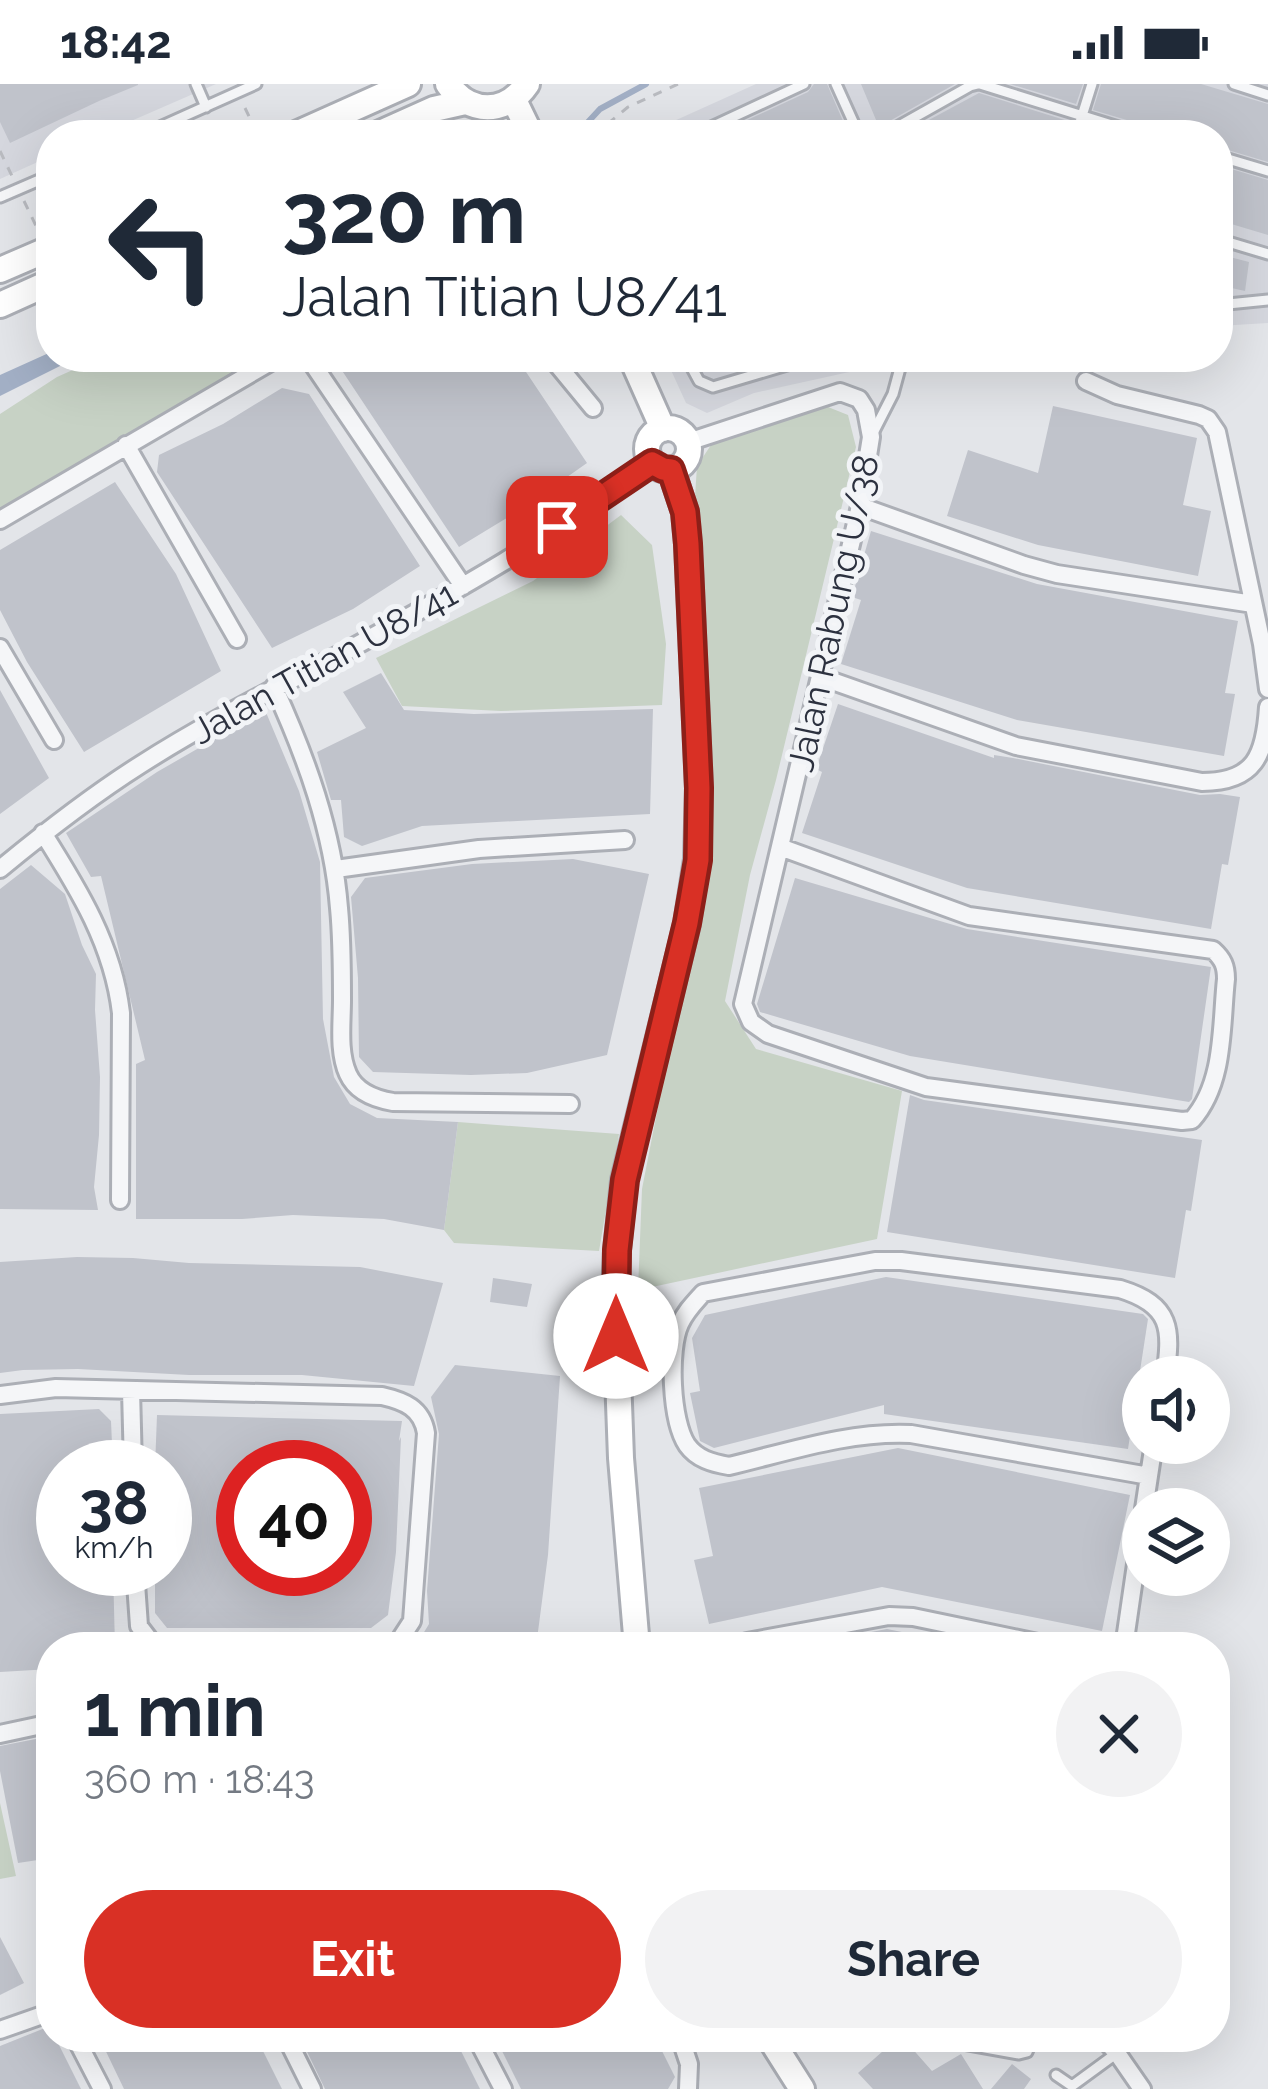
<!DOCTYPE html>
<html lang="en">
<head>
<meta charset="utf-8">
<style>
  :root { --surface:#fff; --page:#f2f2f3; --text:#1f2937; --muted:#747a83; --accent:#d93025 }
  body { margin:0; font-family:Raleway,sans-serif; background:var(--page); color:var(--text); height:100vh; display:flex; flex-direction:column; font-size:45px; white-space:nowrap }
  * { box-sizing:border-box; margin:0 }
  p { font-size:39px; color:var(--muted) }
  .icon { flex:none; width:66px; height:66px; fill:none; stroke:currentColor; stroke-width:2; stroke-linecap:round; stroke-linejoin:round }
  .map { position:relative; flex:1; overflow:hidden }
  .details { position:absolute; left:36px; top:1548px; width:1194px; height:420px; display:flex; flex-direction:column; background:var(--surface); border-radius:48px; box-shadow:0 12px 48px #0002 }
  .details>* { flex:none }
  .hud { position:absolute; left:36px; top:36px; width:1197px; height:252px; border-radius:48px; box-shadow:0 12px 48px #0002; background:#fff; color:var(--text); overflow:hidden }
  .fabs { position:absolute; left:1122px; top:1272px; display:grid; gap:24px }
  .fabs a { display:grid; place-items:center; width:108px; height:108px; border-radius:50%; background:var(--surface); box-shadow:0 12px 48px #0002; font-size:60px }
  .speed { position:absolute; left:36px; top:1356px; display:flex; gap:24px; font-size:60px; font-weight:700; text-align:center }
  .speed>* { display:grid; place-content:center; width:156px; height:156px; border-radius:50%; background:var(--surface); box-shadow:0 12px 48px #0002; line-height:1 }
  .speed small { font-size:30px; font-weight:400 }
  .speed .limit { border:18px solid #d22; background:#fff; color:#111 }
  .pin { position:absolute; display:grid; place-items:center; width:102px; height:102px; color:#fff; margin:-51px; border-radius:24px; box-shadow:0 6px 18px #0006 }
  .me { position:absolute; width:132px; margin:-66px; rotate:0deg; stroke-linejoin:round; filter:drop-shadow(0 0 9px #0008) }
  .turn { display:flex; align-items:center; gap:42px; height:252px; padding:0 48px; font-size:54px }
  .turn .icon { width:156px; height:156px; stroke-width:2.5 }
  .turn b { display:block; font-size:84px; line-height:102px }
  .round { display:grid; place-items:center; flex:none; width:126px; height:126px; border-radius:63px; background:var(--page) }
  .head { display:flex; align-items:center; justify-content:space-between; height:204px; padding:0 48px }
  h1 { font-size:72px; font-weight:700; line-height:90px }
  .cta { display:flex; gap:24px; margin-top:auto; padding:24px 48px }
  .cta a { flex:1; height:138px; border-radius:72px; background:var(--accent); color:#fff; font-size:48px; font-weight:700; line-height:138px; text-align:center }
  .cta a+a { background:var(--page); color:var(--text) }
  .status { display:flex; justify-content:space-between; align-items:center; height:84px; padding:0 60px; background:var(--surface); direction:ltr }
  .status svg { height:33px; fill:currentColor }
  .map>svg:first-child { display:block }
</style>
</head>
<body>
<div class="status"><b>18:42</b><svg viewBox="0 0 49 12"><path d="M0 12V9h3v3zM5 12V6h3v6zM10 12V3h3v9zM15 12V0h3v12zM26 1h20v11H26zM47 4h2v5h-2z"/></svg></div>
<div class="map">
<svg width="1268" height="2005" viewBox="0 0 1268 2005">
  <rect width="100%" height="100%" fill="#e3e5e9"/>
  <path fill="#d5d7de" d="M0,0H216L99,51H51V72L0,95Z
    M756,0H1268V239L1218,242V51H643Z
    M665,273H936L881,281L754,309L707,329L686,319Z"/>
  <path fill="#c7d2c5" d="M102,273H265L0,426V330L57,293Z
    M828,323L848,331L856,363L776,696L750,791L725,917L756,965L902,1007L877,1155L638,1206L642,1105L712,746L704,668V470L695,413L697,382L713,358Z
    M621,431L652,461L666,560L662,621L501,627L402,622L376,574L533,497Z
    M458,1038L619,1050L599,1167L454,1159L444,1146Z
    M0,1719L16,1792L0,1795Z"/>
  <path fill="#a2afc5" d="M51,268V273H78L0,312V291Z"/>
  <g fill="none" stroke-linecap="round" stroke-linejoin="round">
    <path stroke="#a2afc5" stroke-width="6" d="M576,51L600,25L646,0"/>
  </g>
  <path fill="#c0c3cb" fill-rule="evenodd" d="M0,0H138V1L99,17L10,59L0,38Z
    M814,0H827L849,51H715L808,8Z
    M861,0H955L879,43Z
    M1010,0H1083L1076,20Z
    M1101,0H1201L1268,20V78L1218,63V51H1153L1147,42L1093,26Z
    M979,9L1071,38L1067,51H901Z
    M1218,81L1268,96V151L1218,136Z
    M1218,170L1249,178L1245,207L1218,201Z
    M333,273H516L587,379L523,424L459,463Z
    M282,304L309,310L420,482L353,525L272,564L157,388L159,371L223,340Z
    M1053,322L1197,354L1183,421L1211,427L1198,492L1038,461L947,432L968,366L1038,389Z
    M115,398L176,490L221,587L84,668L27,578L0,526V466Z
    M871,447L1037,500L1238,537L1225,609L1235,610L1224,672L1017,636L841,580L861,516L852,513Z
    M381,589L404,626L474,630L653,625L650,730L422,742L362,762L344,753L341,716H331L317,668L366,644L343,608Z
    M0,606L49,694L0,730Z
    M838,620L994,674V671L1013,674L1200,711L1220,710L1240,713L1228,781L1222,780L1211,845L967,804L802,749L822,688L816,685Z
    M265,626L299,707L320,778L323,935L334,993L350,1020L377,1034L458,1038L444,1146L384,1135L293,1131L242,1135H136V980L145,976L101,792L91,793L66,749L157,688Z
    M573,775L649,790L607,971L527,989L471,991L373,988L359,973L358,894L351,813L365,794L472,780Z
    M31,781L65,810L82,861L96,890L95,926L100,993L99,1051L94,1103L98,1126L0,1125V805Z
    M795,794L967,845L1211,883L1192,1015L1189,1018L910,972L760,928L757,920Z
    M910,1011L924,1016L1202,1056L1191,1127L1186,1126L1175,1194L887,1148Z
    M77,1173L133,1174L189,1179L360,1183L443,1199L414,1302L302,1291H189L78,1285L23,1286L0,1289V1178Z
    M886,1193L1143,1230L1148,1235L1128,1365L884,1330V1321L714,1364L700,1357L690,1309L700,1307L692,1254L705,1231Z
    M493,1194L532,1200L527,1223L490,1218Z
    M455,1281L560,1292L548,1471L536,1563H415L429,1540L427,1507L439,1350L431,1313Z
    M99,1325L111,1337L113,1383H63V1485H113L115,1563H51V1585L0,1588V1330Z
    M157,1331L402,1337L399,1357L401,1353L396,1468L388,1531L371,1544H167L155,1529V1485H165V1383H155ZM243,1383H345V1485H243Z
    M898,1364L1130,1411L1102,1547L882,1503L709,1540L694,1476L713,1472L699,1404Z
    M887,1545L942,1556L941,1563H818V1558Z
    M51,1652V1774L18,1779L0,1687V1662Z
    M0,1853L24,1899L0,1911Z
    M50,1942L51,1953H55L81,2005H0V1962Z
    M99,1953H256L282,2005H124Z
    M300,1953H454L480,2005H325Z
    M495,1953H655L675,1993L668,2005H521Z
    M899,1953H902L932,1987L961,1970L983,2005H873L858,1989Z
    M1012,1980L1031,1995L1024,2005H991Z"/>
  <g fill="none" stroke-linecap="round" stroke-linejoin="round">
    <defs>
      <path id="lane" d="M196,0L206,23
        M836,0L859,51
        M980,0L1144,51
        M1234,0L1268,11
        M142,51L256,0
        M694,51L804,0
        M883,51L970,2L978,0
        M1076,51L1092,0
        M1218,72L1268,87
        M0,113L51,91
        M1218,155L1268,170
        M1218,221L1268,216
        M686,273L699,297L713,303L814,273
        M872,351L893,310L903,273
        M952,1958L1019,1970L1027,1968L1033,1953
        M1056,1991L1072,2002L1117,1969"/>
      <path id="street" d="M308,273L463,502
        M551,273L593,324
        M1086,297L1117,311L1199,331L1208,335L1217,348L1262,560L1268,605
        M688,358L840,308L859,315L866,326L871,353L860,422L743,920L751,938L768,950L926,1003L1182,1037L1192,1036C1225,999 1221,941 1226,895C1226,882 1223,875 1213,866L969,832L780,763
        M126,361L237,555
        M860,422L1024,481L1057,490L1253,520
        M0,436L279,273
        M0,564L54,656
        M821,593L1016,662L1202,698C1255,698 1265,671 1268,623
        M274,603C306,673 333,747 339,824C342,855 342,885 342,916C342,939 338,968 348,990C356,1008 375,1015 393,1018L570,1020
        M43,749C79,806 113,861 121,929L120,1116
        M0,785C45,748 91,712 140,681C207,638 278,603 348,566C453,509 557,450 652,379
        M336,785L479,765L625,756
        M131,1306L133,1383
        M0,1311L56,1304L382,1312C404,1317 422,1324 426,1349L412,1537L399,1557L389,1563
        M1149,1392L911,1350C849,1347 788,1368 729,1382C712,1379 697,1375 687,1361C671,1337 668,1266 680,1240C685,1228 694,1219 703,1209L875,1177H901L1120,1205C1172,1221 1172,1245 1165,1293
        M1144,1425L1154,1359
        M135,1485L139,1542L155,1563
        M734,1563L747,1558L889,1532L913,1533L1057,1563
        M1124,1563L1143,1432
        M0,1650L51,1639
        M0,1946L51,1928
        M75,1953L102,2005
        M286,1953L312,2005
        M476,1953L503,2005
        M680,1953L689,1980L688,2005
        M1102,1953L1117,1969L1142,2005"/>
      <path id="secondary" d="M448,0C469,31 506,31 527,0
        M514,16L531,51
        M294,51L408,0
        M376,51L434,25L465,18
        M0,186L51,164
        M0,221L51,198
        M631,273L663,345
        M647 365a21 21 0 1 1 42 0a21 21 0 1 1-42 0Z
        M637,1563L621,1374L615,1211L617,1166L624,1096L687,840L697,775L699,704L688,460L685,428L671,386
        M769,1953L802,2005"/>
    </defs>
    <use href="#lane" stroke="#acafb6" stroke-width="15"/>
    <use href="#street" stroke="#acafb6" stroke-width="22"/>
    <use href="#secondary" stroke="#acafb6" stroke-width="30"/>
    <path stroke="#b9bbc0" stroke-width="3" stroke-dasharray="9 9" stroke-linecap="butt" d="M245,24L258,51
      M594,51L628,23L678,0
      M0,67L12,92
      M24,117L38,146"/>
    <use href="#lane" stroke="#f5f6f8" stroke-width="9"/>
    <use href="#street" stroke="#f5f6f8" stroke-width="16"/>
    <use href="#secondary" stroke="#fff" stroke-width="24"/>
  </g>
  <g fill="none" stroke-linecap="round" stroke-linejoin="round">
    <defs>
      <path id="route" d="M557,443L652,379L663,385L671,386L685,428L688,460L699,704L698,776L687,839L625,1096L617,1166L616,1252"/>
    </defs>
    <use href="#route" stroke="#8d1f18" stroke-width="30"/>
    <use href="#route" stroke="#d93025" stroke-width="21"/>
  </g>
  <g text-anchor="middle" stroke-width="10" stroke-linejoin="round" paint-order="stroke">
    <g font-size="36" fill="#2c313f" stroke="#f2f4f7">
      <text transform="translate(833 529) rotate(-78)" y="13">Jalan Rabung U/38</text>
      <text transform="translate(324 578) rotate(-29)" y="13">Jalan Titian U8/41</text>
    </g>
  </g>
</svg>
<div class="fabs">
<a><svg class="icon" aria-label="sound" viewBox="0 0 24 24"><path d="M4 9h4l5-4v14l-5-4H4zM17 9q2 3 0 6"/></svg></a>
<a><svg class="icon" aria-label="layers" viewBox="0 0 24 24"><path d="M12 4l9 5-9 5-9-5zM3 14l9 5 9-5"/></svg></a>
</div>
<div class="speed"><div>38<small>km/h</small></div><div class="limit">40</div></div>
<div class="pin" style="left:557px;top:443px;background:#d93025"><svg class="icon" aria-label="arrive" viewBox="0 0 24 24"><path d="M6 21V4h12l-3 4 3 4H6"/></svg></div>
<svg class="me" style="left:616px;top:1252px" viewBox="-20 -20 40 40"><circle r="19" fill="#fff"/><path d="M0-13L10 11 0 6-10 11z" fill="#d93025"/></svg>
<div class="hud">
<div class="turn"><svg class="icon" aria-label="left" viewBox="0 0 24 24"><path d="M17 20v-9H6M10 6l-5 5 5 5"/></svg><div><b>320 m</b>Jalan Titian U8/41</div></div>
</div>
<section class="details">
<div class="head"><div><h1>1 min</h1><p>360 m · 18:43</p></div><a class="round"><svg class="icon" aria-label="close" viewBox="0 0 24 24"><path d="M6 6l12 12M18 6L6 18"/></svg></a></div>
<div class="cta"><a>Exit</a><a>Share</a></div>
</section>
</div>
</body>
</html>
